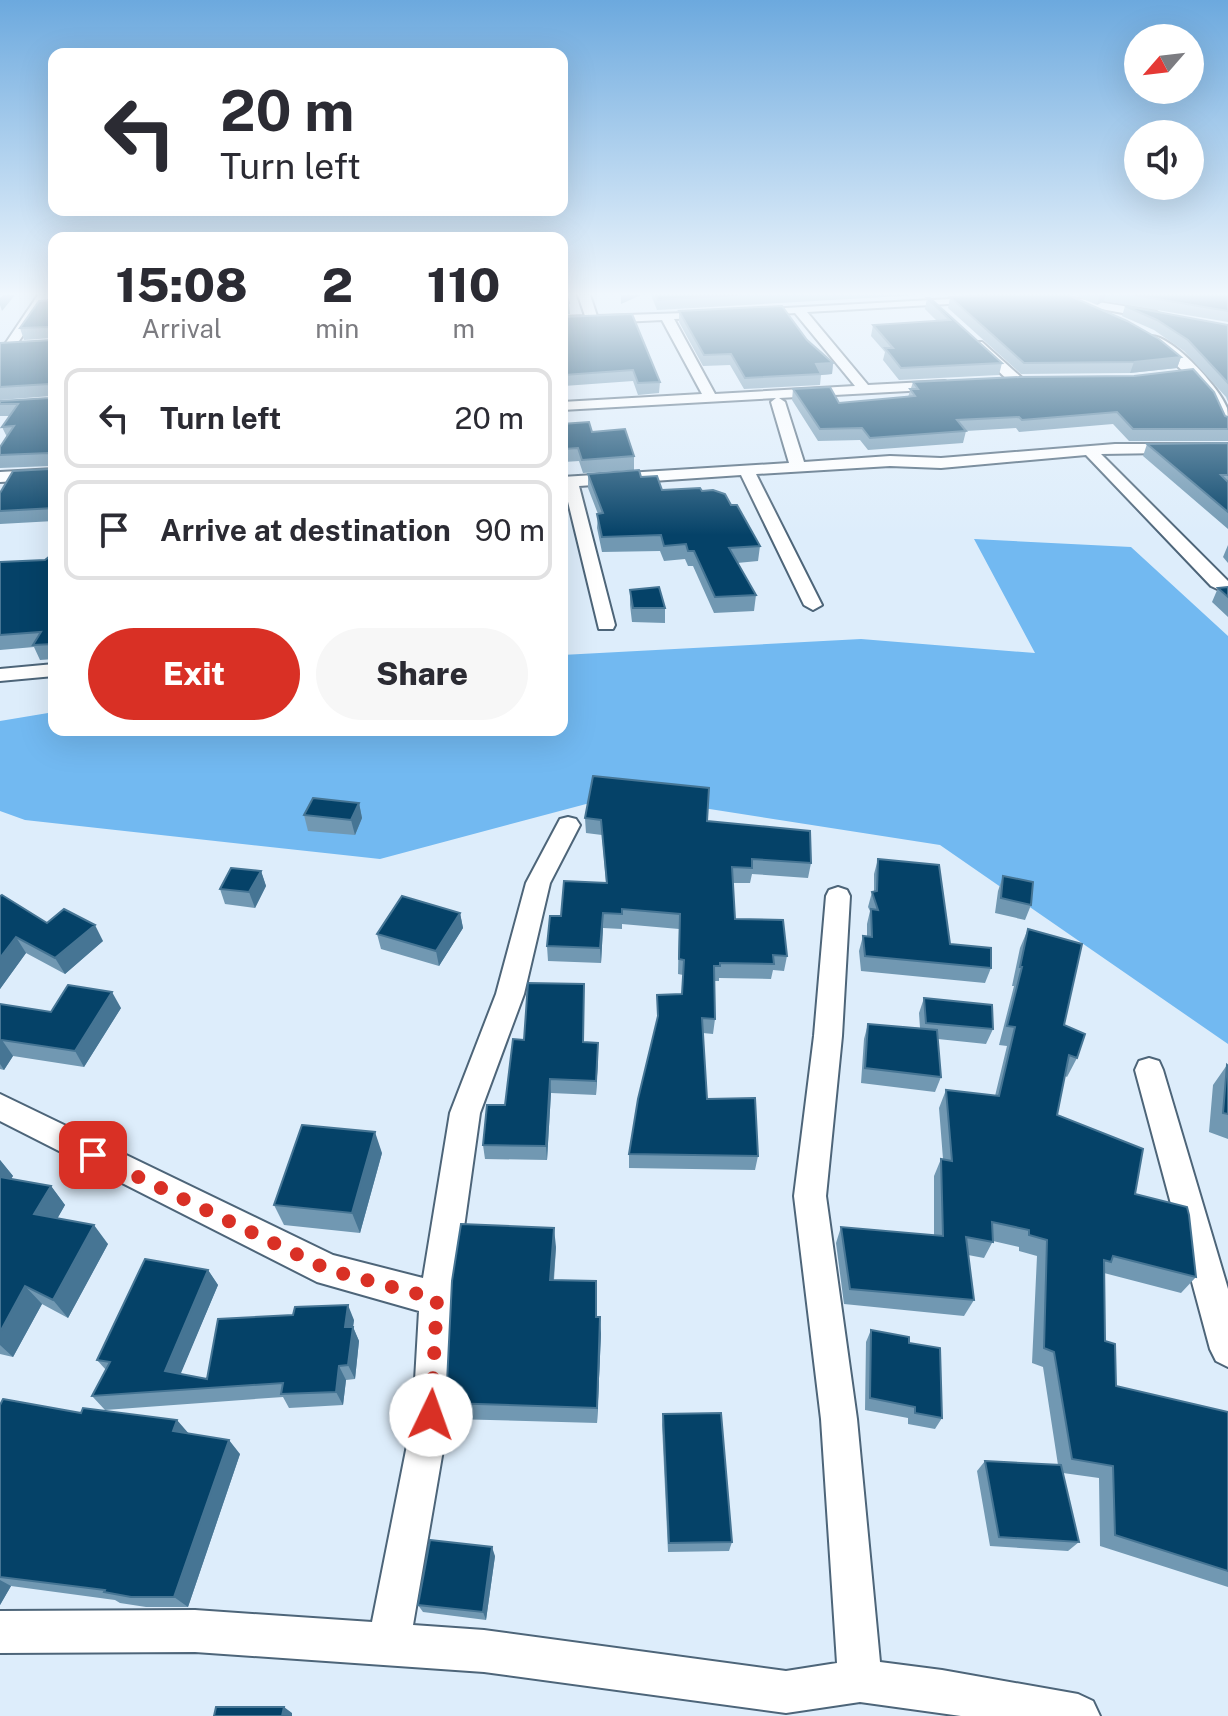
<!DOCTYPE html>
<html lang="en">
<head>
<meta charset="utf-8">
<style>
  :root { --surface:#fff; --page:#f7f7f7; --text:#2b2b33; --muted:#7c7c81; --line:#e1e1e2; --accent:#d93025 }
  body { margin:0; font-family:"Public Sans",sans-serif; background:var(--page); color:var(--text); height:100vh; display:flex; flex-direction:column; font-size:30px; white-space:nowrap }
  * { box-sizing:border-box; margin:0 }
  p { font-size:26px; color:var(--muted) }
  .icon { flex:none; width:44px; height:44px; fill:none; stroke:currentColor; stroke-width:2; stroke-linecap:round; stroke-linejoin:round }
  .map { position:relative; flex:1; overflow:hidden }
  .panel { position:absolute; left:48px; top:232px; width:520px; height:504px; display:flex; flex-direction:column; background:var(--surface); border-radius:16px; box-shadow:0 8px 32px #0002 }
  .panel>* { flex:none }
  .top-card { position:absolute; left:48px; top:48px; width:520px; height:168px; border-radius:16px; box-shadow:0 8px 32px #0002; background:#fff; color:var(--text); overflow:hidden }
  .needle { width:52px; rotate:242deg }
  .controls { position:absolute; left:1124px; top:24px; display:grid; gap:16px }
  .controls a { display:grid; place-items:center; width:80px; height:80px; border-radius:50%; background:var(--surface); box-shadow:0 8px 32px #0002; font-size:40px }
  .pin { position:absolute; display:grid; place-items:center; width:68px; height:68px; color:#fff; margin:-34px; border-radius:16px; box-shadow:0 4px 12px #0006 }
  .me { position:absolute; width:88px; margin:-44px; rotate:3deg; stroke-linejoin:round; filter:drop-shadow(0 0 6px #0008) }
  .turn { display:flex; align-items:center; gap:28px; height:168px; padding:0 40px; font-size:36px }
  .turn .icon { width:104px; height:104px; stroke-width:2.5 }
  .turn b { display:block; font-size:56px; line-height:68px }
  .eta { display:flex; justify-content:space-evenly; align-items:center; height:136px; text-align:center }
  .eta b { font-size:48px; font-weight:800; line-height:56px }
  .cta { display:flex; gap:16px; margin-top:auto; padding:16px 40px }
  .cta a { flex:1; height:92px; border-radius:48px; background:var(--accent); color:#fff; font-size:32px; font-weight:800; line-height:92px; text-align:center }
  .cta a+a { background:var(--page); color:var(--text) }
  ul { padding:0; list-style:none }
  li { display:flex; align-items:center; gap:24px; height:100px; margin:0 16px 12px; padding:0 24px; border:4px solid var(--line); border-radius:16px }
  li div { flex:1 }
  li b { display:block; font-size:30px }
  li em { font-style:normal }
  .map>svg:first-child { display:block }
</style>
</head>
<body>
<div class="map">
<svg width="1228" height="1716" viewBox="0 0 1228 1716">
  <rect width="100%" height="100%" fill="#ddedfb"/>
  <path fill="#72b9f1" d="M974,539L1131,547L1228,636V1044L940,845L620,795L380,859L25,820L0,811V721L54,712V730H562V655L861,639L1035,653Z"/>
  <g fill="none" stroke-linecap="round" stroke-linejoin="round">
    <defs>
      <path id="minor" d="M38,295H50L13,350H5L3,347Z
        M578,295H590L597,316L715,312V316L711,318L674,319L715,394L855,386L795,313L752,316L746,312L748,310L987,297L989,299L983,302L807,312L868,385L945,381L952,385L945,389L779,398L785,402L804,462L890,456L941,458L1115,444H1228V452L1101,454L1228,581V594L1211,586L1086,455L941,468L890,466L756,474L822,605L813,610L804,605L741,475L579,486L615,625L613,629H599L562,477L789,463L771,402L776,398L562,410V402L702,394L662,320L562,325V317L585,316Z
        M1073,298L1155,311L1161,315L1155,319L1069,303V299Z
        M1150,336C1171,334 1220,388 1227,408C1228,414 1228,421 1228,427L1223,426L1192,379L1150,342Z
        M974,342H982L1022,378V384H1012L974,348Z
        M54,469V479L0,482V472Z
        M54,664V676L0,681V669Z
        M568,817L576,819L580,825L550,883L524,994L480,1113L454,1299L449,1415L413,1625L484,1630L786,1671L837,1663L821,1419L794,1196L814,1036L826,896L829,890L838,887L847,890L850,896L842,1036L826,1196L857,1419L880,1662L942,1670L1078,1694L1093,1701L1100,1716H961L860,1702L786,1713L484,1672L195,1652L0,1653V1611L195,1610L372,1622L413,1415L419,1311L317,1282L0,1121V1094L333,1255L423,1278L450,1113L496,994L526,883L560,819Z
        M1149,1058L1159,1061L1163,1070L1228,1289V1367L1216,1361L1210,1349L1135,1070L1139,1061Z"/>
    </defs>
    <use href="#minor" stroke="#4d6579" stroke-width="4"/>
    <use href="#minor" fill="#fff" fill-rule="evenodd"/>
  </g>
  <path fill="#7198b2" d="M651,295H920L657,310Z
    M1074,295H1228V322L1104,301L1097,305Z
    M950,297L1181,357L1177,368L1130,373L1021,374L948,308Z
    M927,298L1002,363L999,375L899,380L883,360L885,352L871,336L873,325L937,321L925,309Z
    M54,300V521L0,524V493L49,469L50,466L0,468V447L7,437L2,427L10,416H0V401L50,398L51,396L0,400V343L52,340V338L24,340L20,328Z
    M1125,306L1228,325V402L1226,397L1184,351L1154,330L1122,316Z
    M679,311L807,340L833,363L832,374L821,375L820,385L744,389L730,365L703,366L679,322Z
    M562,317L660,382L659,393L638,395L633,381L564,386L562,378Z
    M913,382L1225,416L1228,417V441H1129L1113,424L1019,432L1016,428L966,431L963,443L868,450L860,440L818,441L792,400L793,389L839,403L908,397Z
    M562,424L592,432L634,456V470L583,473L579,461L564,462L562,448Z
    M1228,443V529L1143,456L1147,444Z
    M588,474L641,477L662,490L702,491L731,505L760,546L758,561L737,563L756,595L754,611L714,613L693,566H688L685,559L664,561L660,551L602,552L597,528L598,514L588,488Z
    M1228,545V563L1223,557Z
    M54,547V659L40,660L34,647L0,650V562L45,560L50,556Z
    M1228,587V617L1212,602L1218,588Z
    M630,590L665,608V623L632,622L630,605Z
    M359,803L362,818L355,835L308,831L304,815Z
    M585,818L707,821L811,863L808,878L752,874L750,883H733L735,919L787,956L784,971L773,970L771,979L719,978V981H714L715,1019L713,1034L703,1033L707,1099L758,1156L755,1170L629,1168V1154L657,1021V995L682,994L683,975L678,974L679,929L622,924V929L603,928L601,963L548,961L547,946L561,916L606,883L602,835L586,833Z
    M878,859L950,944L991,968L985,983L861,971L859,951L863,936L867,937V924L870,911L868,907L872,892H874V874Z
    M261,871L266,886L255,908L225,904L220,889Z
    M1003,876L1031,905L1025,920L995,913L998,891Z
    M0,896L47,923L103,941L65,974L26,953L0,989Z
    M460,913L463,928L439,966L381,949L377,934Z
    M1028,929L1077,1058L1067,1077L1065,1076L1057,1115L1135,1194L1196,1277L1181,1293L1104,1273L1105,1341L1116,1386L1228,1412V1587L1100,1546L1099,1478L1063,1473L1079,1542L1068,1551L990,1546L977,1471L985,1461L1058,1465L1043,1367L1032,1363L1037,1256L1019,1251V1247L993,1241L984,1258L968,1255L974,1300L964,1316L844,1304L836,1243L841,1227L934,1236V1176L941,1159H943L939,1108L946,1090L995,1096L1007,1046L999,1045L1014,986H1012L1020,948Z
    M584,984V1042L598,1057L596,1095L551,1093L547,1160L485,1159L483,1145L505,1105L524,1040Z
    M924,998L993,1029L986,1044L938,1039L941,1077L935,1092L861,1083L864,1039L868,1024L920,1028L919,1013Z
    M0,1004L51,1012L121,1008L84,1067L13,1056L4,1070L0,1069Z
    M1227,1065L1228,1066V1139L1209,1132L1213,1085Z
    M382,1153L360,1233L284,1225L274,1205Z
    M0,1160L13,1176L11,1179L51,1186L65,1205L57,1219L108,1244L68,1318L42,1304L13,1357L0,1354Z
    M556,1247L554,1280L597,1299L596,1317L601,1334L597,1423L451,1419L446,1403Z
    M208,1270L218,1285L180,1374L207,1379L354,1320L353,1327L359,1341L355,1379L346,1380L343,1405L289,1408L283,1397L105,1410L92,1396L106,1370L97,1360Z
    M871,1330L909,1343L942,1418L935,1429L908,1424V1418L865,1410L866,1342Z
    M0,1405L189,1434L240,1454L188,1607H146L120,1603L115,1600L11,1586L0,1605Z
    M663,1414L732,1542L729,1551L668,1552L662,1425Z
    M495,1556L486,1620L423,1612L418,1605Z"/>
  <path fill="#467594" d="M3,295H15L2,311L0,305V298Z
    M621,295H641L621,304Z
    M1100,295H1106L1104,301L1097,305Z
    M569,303L570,314L562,315V304Z
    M1181,357L1177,368L1130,373L1134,362Z
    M833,363L832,374L821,375L816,364Z
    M359,803L362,818L355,835L351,820Z
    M261,871L266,886L255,908L249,892Z
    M460,913L463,928L439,966L436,951Z
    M603,913V928L601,963L600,948Z
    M95,925L103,941L65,974L55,958Z
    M16,937L26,953L0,989V958Z
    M112,992L121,1008L84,1067L75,1051Z
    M2,1040L13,1056L4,1070L0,1064V1044Z
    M598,1043V1057L596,1095V1081Z
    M550,1079L551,1093L547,1160L546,1146Z
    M375,1132L382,1153L360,1233L352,1213Z
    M0,1160L13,1176L0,1193Z
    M51,1186L65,1205L49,1233L34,1214Z
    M94,1225L108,1244L68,1318L53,1300Z
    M554,1228L556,1247L552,1298L550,1280Z
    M208,1270L218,1285L176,1385L165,1371Z
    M25,1286L42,1304L13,1357L0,1345V1332Z
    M348,1305L354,1320L353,1327L359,1341L355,1379L348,1365L345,1327Z
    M600,1317L601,1334L597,1423V1408Z
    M339,1366L346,1380L343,1405L336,1392Z
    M177,1420L190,1435L173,1431Z
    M229,1440L240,1454L188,1607L174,1597Z
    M492,1547L495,1556L486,1620L483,1612Z
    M0,1580L11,1586L0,1605Z
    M284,1707L292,1713V1716H282Z"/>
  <path fill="#054268" stroke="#467594" stroke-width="2" d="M562,295H567L569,303L562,304Z
    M656,295H737L658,300Z
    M994,295H1068L1127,321L1159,339L1181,357L1134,362L1024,363L950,297Z
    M1133,295H1228V311Z
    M927,298H930L1002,363L901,368L885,348H893L873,325L950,320Z
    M54,300V508L0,511V493L13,471L49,469L52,456L49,453L0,455V447L14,426L2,427L18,404H0V401L50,398L53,395L49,384L0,387V343L52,340L53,330L50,327L20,328L39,301Z
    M782,306L807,340L833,363L816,364L821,374L745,378L731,354L704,355L679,311Z
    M1125,306L1228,325V383L1188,340L1157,320Z
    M632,314L660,382L638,383L633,370L564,375L562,368V317Z
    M1193,369L1214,392L1225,416L1228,417V429H1133L1117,412L1022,420L1019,417L957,420L966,431L870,438L862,428L820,429L793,389L830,387L839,403L915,396L910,389H918L913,382L1020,377L1134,376Z
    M589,422L592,432L625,429L634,456L582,460L578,448L564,449L562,438V424Z
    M1228,443V475H1221L1228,482V512L1147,444Z
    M639,470L641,477L657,476L662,490L700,488L702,491L713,490L725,494L731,505H737L760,546L729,548L756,595L715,597L694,551H688L686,544L664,546L661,535L602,537L597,514L603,513L588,474Z
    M54,547V644L33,645L41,632L0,635V562L45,560L50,556Z
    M659,587L665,608H633L630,590Z
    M1228,587V597L1218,588Z
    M593,776L709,788L707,821L810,831L811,863L752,859V868L732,867L735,919L783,920L787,956L773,955L774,964L720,963V966H714L715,1019L702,1018L707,1099L755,1098L758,1156L629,1154L638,1099L658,1016L657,995L682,994L684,960L679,959L680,914L622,909V914L603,913L600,948L547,946L550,916H561L564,881L607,883L601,820L585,818Z
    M313,798L359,803L351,820L304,815Z
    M878,859L939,865L950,944L991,948V968L865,956L863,936L872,937L871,909L878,910L872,892L877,891Z
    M231,868L261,871L249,892L220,889Z
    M1003,876L1033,882L1031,905L1001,898Z
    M2,895L47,923L64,909L95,925L55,958L16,937L0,958V896Z
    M402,896L460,913L436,951L377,934Z
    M1028,929L1082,944L1064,1025L1085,1034L1077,1058L1069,1055L1057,1115L1143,1149L1135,1194L1187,1207L1189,1215L1196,1277L1113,1256L1111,1262L1104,1260L1105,1341L1115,1344L1116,1386L1228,1412V1571L1115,1535L1113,1466L1072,1459L1054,1352L1044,1348L1047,1240L1029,1235V1230L992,1222L993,1242L966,1237L974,1300L850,1289L841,1227L943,1236L941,1159L952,1161L946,1090L999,1096L1015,1027L1007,1026L1022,967H1020Z
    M528,983L584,984L583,1042L598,1043L596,1081L550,1079L546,1146L483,1145L487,1105H505L513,1039L524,1040Z
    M68,985L112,992L75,1051L2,1040L0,1044V1004L51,1012Z
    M924,998L992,1005L993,1029L926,1023Z
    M868,1024L937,1030L941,1077L865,1068Z
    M1227,1065L1228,1066V1114L1223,1113Z
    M302,1125L375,1132L352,1213L274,1205Z
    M0,1177L51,1186L34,1214L94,1225L53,1300L25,1286L0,1332Z
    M461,1224L554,1228L550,1280L596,1281V1317H600L597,1408L446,1403L452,1281Z
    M145,1259L208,1270L165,1371L207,1379L218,1319L293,1315L295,1307L348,1305L345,1327H353L348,1365L339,1366L336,1392L281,1394L283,1383L92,1396L110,1362L97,1360Z
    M871,1330L909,1337V1343L940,1348L942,1418L915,1413V1407L870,1398Z
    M3,1399L81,1413L83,1408L177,1420L173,1431L229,1440L174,1597H131L104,1592L105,1590L0,1577V1405Z
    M721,1413L732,1542L669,1543L663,1414Z
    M985,1461L1061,1465L1079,1542L999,1537Z
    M430,1540L492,1547L483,1612L418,1605Z
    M216,1707H284L282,1716H214Z"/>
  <linearGradient id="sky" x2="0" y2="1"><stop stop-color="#6ca9de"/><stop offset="0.55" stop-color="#f0f7fd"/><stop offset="1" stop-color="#f0f7fd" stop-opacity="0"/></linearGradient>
  <rect width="1228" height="535" fill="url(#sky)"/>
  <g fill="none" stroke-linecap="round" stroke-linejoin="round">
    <path stroke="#d93025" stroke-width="14" stroke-dasharray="0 25.2" d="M93,1155L329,1270L437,1299L431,1415"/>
  </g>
</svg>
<div class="controls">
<a><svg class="needle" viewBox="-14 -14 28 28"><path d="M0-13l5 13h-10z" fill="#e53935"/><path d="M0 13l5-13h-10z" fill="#7c7c81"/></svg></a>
<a><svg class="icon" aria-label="sound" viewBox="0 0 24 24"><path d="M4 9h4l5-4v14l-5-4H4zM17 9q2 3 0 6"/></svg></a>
</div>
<div class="pin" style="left:93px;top:1155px;background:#d93025"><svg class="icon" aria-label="arrive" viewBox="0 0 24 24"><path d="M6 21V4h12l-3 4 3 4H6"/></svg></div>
<svg class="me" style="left:431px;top:1415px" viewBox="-20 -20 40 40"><circle r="19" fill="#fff"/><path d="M0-13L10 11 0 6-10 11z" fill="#d93025"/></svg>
<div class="top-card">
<div class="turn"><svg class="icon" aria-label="left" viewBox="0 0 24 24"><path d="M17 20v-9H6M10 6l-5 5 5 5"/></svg><div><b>20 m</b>Turn left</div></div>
</div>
<section class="panel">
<div class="eta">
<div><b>15:08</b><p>Arrival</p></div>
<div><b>2</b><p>min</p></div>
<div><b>110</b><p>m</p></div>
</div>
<ul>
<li><svg class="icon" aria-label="left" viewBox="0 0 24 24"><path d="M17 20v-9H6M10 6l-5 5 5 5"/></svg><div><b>Turn left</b></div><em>20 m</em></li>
<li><svg class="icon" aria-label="arrive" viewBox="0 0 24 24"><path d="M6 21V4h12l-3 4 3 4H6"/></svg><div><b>Arrive at destination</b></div><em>90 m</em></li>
</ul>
<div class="cta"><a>Exit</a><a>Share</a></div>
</section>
</div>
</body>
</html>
